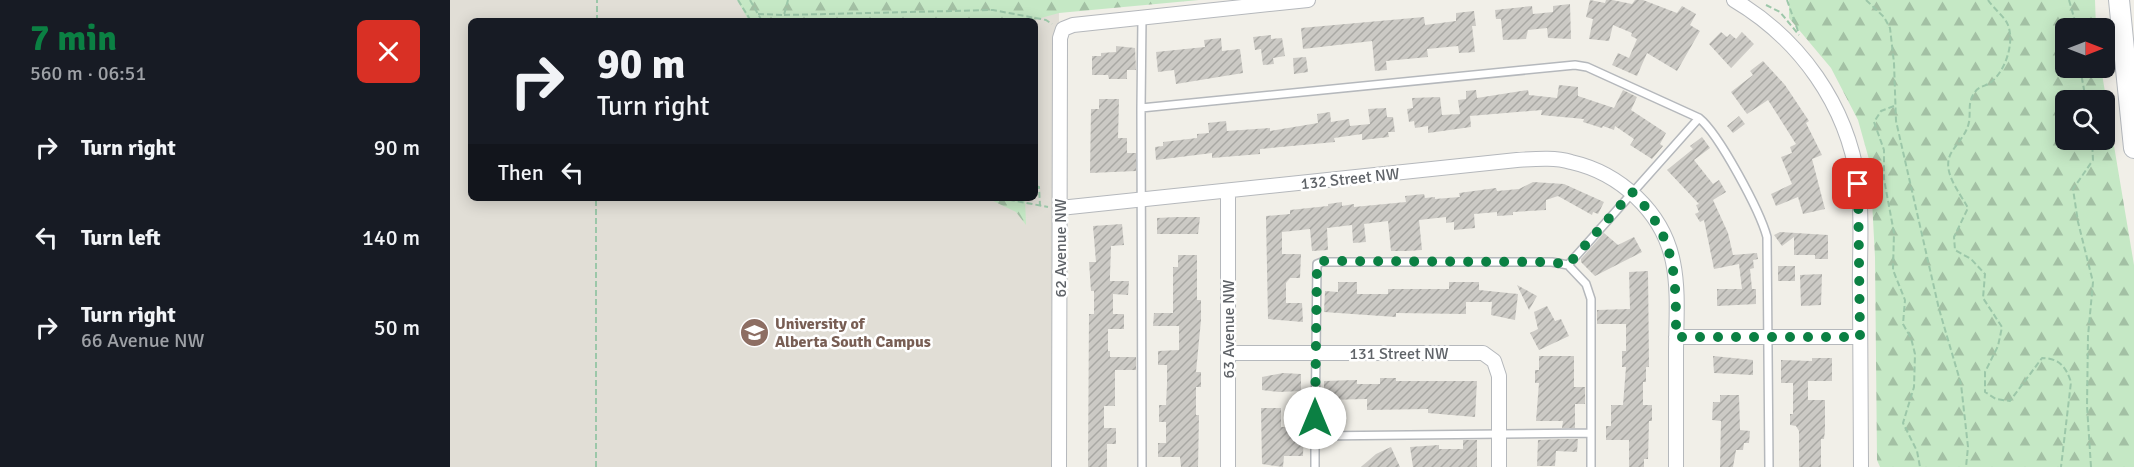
<!DOCTYPE html>
<html lang="en">
<head>
<meta charset="utf-8">
<style>
  :root { --surface:#171b24; --page:#20242c; --text:#f1f3f6; --muted:#9ea1a6; --accent:#0b8043 }
  body { margin:0; font-family:Signika,sans-serif; background:var(--page); color:var(--text); height:100vh; display:flex; flex-direction:column; font-size:22px; white-space:nowrap }
  * { box-sizing:border-box; margin:0 }
  p { font-size:20px; color:var(--muted) }
  .icon { flex:none; width:33px; height:33px; fill:none; stroke:currentColor; stroke-width:2; stroke-linecap:round; stroke-linejoin:round }
  .map { position:relative; flex:1; overflow:hidden }
  .sheet { display:flex; flex-direction:column; background:var(--surface); width:450px }
  .sheet>* { flex:none }
  .banner { position:absolute; left:18px; top:18px; width:570px; height:183px; border-radius:9px; box-shadow:0 3px 15px #0003; background:#171b24; color:var(--text); overflow:hidden }
  .needle { width:39px; rotate:90deg }
  .tools { position:absolute; left:1605px; top:18px; display:grid; gap:12px }
  .tools a { display:grid; place-items:center; width:60px; height:60px; border-radius:9px; background:var(--surface); box-shadow:0 3px 15px #0003; font-size:30px }
  .pin { position:absolute; display:grid; place-items:center; width:51px; height:51px; color:#fff; margin:-26px; border-radius:12px; box-shadow:0 3px 9px #0006 }
  .me { position:absolute; width:66px; margin:-33px; rotate:0deg; stroke-linejoin:round; filter:drop-shadow(0 0 4px #0008) }
  .turn { display:flex; align-items:center; gap:21px; height:126px; padding:0 30px; font-size:27px }
  .turn .icon { width:78px; height:78px; stroke-width:2.5 }
  .turn b { display:block; font-size:42px; line-height:51px }
  .then { display:flex; align-items:center; height:57px; padding:0 30px; background:#0003; gap:12px; font-size:22px }
  .round { display:grid; place-items:center; flex:none; width:63px; height:63px; border-radius:9px; background:var(--page) }
  .head { display:flex; align-items:center; justify-content:space-between; height:102px; padding:0 30px }
  h1 { font-size:36px; font-weight:700; line-height:45px; color:var(--accent) }
  ul { padding:0; list-style:none }
  li { display:flex; align-items:center; gap:18px; height:90px; padding:0 30px }
  li div { flex:1 }
  li b { display:block; font-size:22px }
  li em { font-style:normal }
  main { display:flex; flex:1; min-height:0 }
  .map>svg:first-child { display:block }
</style>
</head>
<body>
<main>
<section class="sheet">
<div class="head"><div><h1>7 min</h1><p>560 m · 06:51</p></div><a class="round" style="background:#d93025;color:#fff"><svg class="icon" aria-label="close" viewBox="0 0 24 24"><path d="M6 6l12 12M18 6L6 18"/></svg></a></div>
<ul>
<li><svg class="icon" aria-label="right" viewBox="0 0 24 24"><path d="M7 20v-9h11M14 6l5 5-5 5"/></svg><div><b>Turn right</b></div><em>90 m</em></li>
<li><svg class="icon" aria-label="left" viewBox="0 0 24 24"><path d="M17 20v-9H6M10 6l-5 5 5 5"/></svg><div><b>Turn left</b></div><em>140 m</em></li>
<li><svg class="icon" aria-label="right" viewBox="0 0 24 24"><path d="M7 20v-9h11M14 6l5 5-5 5"/></svg><div><b>Turn right</b><p>66 Avenue NW</p></div><em>50 m</em></li>
</ul>
</section>
<div class="map">
<svg width="1684" height="467" viewBox="0 0 1684 467">
  <defs>
    <pattern id="forest-firs" width="22" height="20" patternUnits="userSpaceOnUse" patternTransform="scale(1.5)"><rect width="22" height="20" fill="#c5e8c5"/><path d="M5 1l3.5 6h-7zM16 11l3.5 6h-7z" fill="#a3c0a4"/></pattern>
    <pattern id="building-hatch" width="6" height="6" patternUnits="userSpaceOnUse" patternTransform="scale(1.5)"><rect width="6" height="6" fill="#cccac5"/><path d="M-1 1l2-2M0 6l6-6M5 7l2-2" fill="none" stroke="#a9a8a4"/></pattern>
  </defs>
  <rect width="100%" height="100%" fill="#f1efe8"/>
  <path fill="#e1ded6" fill-rule="evenodd" d="M0,0H609L608,467H0ZM21,21H585V198H21Z"/>
  <path fill="url(#forest-firs)" fill-rule="evenodd" d="M287,0H749L609,13L580,21H299Z
    M1339,0H1645L1646,28H1616V68H1651L1684,265V467H1430L1427,460L1425,257L1420,163L1408,120L1381,68L1339,18ZM1654,100V140H1616V100Z
    M537,198H575L576,225L566,212Z"/>
  <path fill="url(#building-hatch)" d="M1140,0L1155,3L1156,0H1162L1182,4L1185,0H1193L1227,13L1232,6L1246,14L1240,25L1250,31L1227,71L1197,53L1187,76L1162,65L1168,53L1179,58L1187,39L1181,36L1182,33L1163,25L1159,41L1139,39L1143,19L1136,17Z
    M1120,4L1121,39L1098,38L1097,28L1078,30L1076,39L1053,40L1051,19H1046L1045,10L1082,6L1083,14L1103,12V6Z
    M1024,11L1026,26H1022L1025,52L1009,53L1008,46L977,49L978,57L936,61L937,70L925,71L922,41L853,49L851,28L974,17L975,25L1006,21V13Z
    M1271,32L1277,37L1280,34L1286,39L1292,32L1304,44L1281,68L1259,44Z
    M821,35V39L832,38L835,56L823,58L824,64L813,65L811,49L805,50L803,37Z
    M771,38L772,51L790,49L793,73L726,84L724,70L708,72L706,52L755,47L754,40Z
    M666,46L685,48L686,70H677V79H659L658,75H642V56H651V53L666,52Z
    M856,57L858,72L844,74L843,58Z
    M1313,61L1335,85L1359,121L1356,123L1372,155L1362,159L1375,209L1353,214L1348,197L1326,206L1321,194L1342,184L1331,157L1342,153L1340,147L1346,144L1318,100L1297,114L1281,92L1303,75L1300,71Z
    M1109,85L1128,87V96L1164,108L1173,90L1187,97L1181,110L1216,133L1210,144L1213,146L1202,159L1180,145L1184,139L1165,126L1164,130L1153,126L1152,128L1133,122L1134,119L1091,115L1092,110L1020,116L1021,127L978,133V126L965,128L964,121L959,122L957,109L963,108L962,98L990,97L992,115L1010,114L1008,100L1016,99V91L1026,90L1027,98L1078,90L1079,95L1107,98Z
    M649,99H669L668,138H677V153H686V171L640,173L641,109H649Z
    M936,108L937,117H943L945,132H938L939,137L912,140V134L884,138L885,142L810,149V154L762,158V153L706,160L705,147L713,146V142L747,138V134L759,133L758,123L776,121L777,131L820,128V131L868,123L867,114L880,112L881,122L899,119L900,126L920,124L918,109Z
    M1289,116L1295,124L1283,133L1277,126Z
    M1252,137L1260,148L1244,160L1263,184L1269,180L1276,192L1263,200L1278,233L1283,255L1307,253L1308,259L1303,260L1304,268L1300,269L1302,289H1306V304L1267,306V289H1292L1289,264L1264,269L1254,220L1250,222L1245,214L1249,212L1246,205L1249,204L1217,170L1243,149L1240,146Z
    M1083,182L1114,184L1154,202L1148,214L1143,212L1142,215L1108,196L1096,200V210L1063,212V215L1047,216V212L1024,214L1025,228L1004,230V222L996,223V217L969,220L972,250L957,251H941L938,221L914,224L916,242L903,243L902,225L877,228L878,250L862,251L860,229L832,232V254H851L850,278H840L836,283V303H852L853,322L818,319L816,216L840,214V210L878,206V204L892,202V206L904,204V207L956,202L955,196L974,194L975,198L985,197V199L1010,197L1009,193L1046,188L1047,191L1069,189Z
    M727,217H750L748,234H707V218Z
    M672,224L674,245L661,246L660,276V281H679L678,295L663,294V314H674V329H658V351H660V357H686V370H665V406H654V428H666V444H657V467H638L639,314H644V291H641L639,262H646L643,226Z
    M1330,232L1378,235V259H1365V255H1344V237L1332,246L1324,235Z
    M1154,233L1168,245L1184,237L1192,252L1145,276L1131,262V259Z
    M728,255H747V300H751V320L746,372H751V387H746V415H749L748,467H731L730,457H708V443H716V422H709V405H716L717,385V365H708V351L729,350V326H703L704,313H723V267H728Z
    M1328,266H1345V281H1328Z
    M1198,271L1199,367H1196V382H1193V405H1202V421H1199L1198,459H1194V467H1179V440H1156V426H1161V405H1173L1176,367H1172V351H1176V324H1147V310L1180,309L1179,272Z
    M1372,274L1371,305L1351,306L1350,275Z
    M888,282H907V294H938V289H999V282H1029V290L1068,294L1065,320L1041,315L1042,302H1016V314L946,313V317L874,312L875,291L888,292Z
    M1067,285L1087,296L1079,310Z
    M1097,306L1105,321L1111,319L1119,336L1089,350L1080,333L1088,329L1084,312Z
    M1089,356H1124V387H1135V404H1125V428H1112L1113,421H1086L1089,383H1085V370H1089Z
    M1263,356L1303,360V375L1264,373Z
    M1362,358H1382V381H1358V400H1375V430L1374,439H1371V467H1349V431L1346,426L1340,425V414H1343V383H1331V360L1362,361Z
    M833,373L851,374V391L829,392L812,390V377Z
    M930,378H946V381H1027L1025,417L978,413V409L917,410V399L874,400V381L907,380V384H930Z
    M1270,395H1289L1290,430L1300,431L1299,443H1294L1293,450H1286L1283,467H1270L1271,421L1262,420L1263,402H1270Z
    M811,408H831V427H854L853,456H834L833,467L812,464Z
    M1112,439H1128L1127,452L1106,451L1105,466H1087L1088,440Z
    M1013,440H1027V467H963L960,447L989,445V449H1013Z
    M941,447L950,467H911L926,454Z"/>
  <g fill="none" stroke-linecap="round" stroke-linejoin="round">
    <defs>
      <path id="service" d="M692,18L691,108L1125,65L1137,67L1249,118C1269,134 1310,211 1317,237L1319,467
        M691,108L692,467
        M1118,265L1136,284L1141,299V433
        M865,436L867,264L872,262H1102L1118,265L1249,118
        M865,467V436L1141,433V467"/>
      <path id="minor" d="M1284,0C1350,39 1397,105 1408,181C1413,218 1409,257 1410,294C1410,352 1411,409 1411,467
        M778,191V467
        M610,208L1067,160C1085,159 1104,157 1121,162C1170,173 1213,212 1223,262C1229,291 1226,323 1226,353C1226,391 1226,429 1226,467
        M1226,337H1410
        M778,353H1033L1044,361L1049,376V467
        M609,467L610,38L613,29L623,25L858,0"/>
      <path id="secondary" d="M1669,0L1684,148"/>
    </defs>
    <use href="#service" stroke="#b5b8bc" stroke-width="10"/>
    <use href="#minor" stroke="#b5b8bc" stroke-width="16"/>
    <use href="#secondary" stroke="#b6babf" stroke-width="22"/>
    <path stroke="#9cc7a9" stroke-width="2" stroke-dasharray="6 3" stroke-linecap="butt" d="M288,0L301,21
      M300,0L312,21
      M1337,0L1348,31
      M1416,0L1434,17L1440,28L1444,63L1446,121L1489,309L1511,384L1518,447L1516,467
      M1538,0C1543,8 1555,17 1558,25C1565,43 1555,72 1540,83C1535,86 1528,87 1525,92C1517,103 1521,110 1519,122C1517,133 1509,141 1503,150C1489,169 1509,191 1518,208L1504,237L1505,250L1521,259L1535,274L1533,298L1552,327L1548,346L1535,372V392L1546,399L1560,401L1592,358C1609,358 1616,367 1621,382L1611,467
      M1619,0L1627,28
      M1316,5L1330,12L1349,35
      M308,14L334,15L338,0
      M334,15L543,10L596,20L602,24
      M147,21V0
      M1630,68L1636,100
      M1444,106L1431,111L1424,122L1434,150V179L1444,233L1443,270L1455,300L1453,324L1461,338L1465,354L1464,387L1453,423L1467,451L1470,467
      M585,186L589,187L590,206
      M550,198L598,207
      M146,467V198
      M1641,467L1637,406L1638,336L1643,282L1628,222L1623,189L1643,160L1642,140"/>
    <use href="#service" stroke="#fff" stroke-width="7"/>
    <use href="#minor" stroke="#fff" stroke-width="14"/>
    <use href="#secondary" stroke="#fff" stroke-width="20"/>
  </g>
  <g fill="none" stroke-linecap="round" stroke-linejoin="round">
    <path stroke="#0b8043" stroke-width="10" stroke-dasharray="0 18" d="M865,418L867,264L872,261L1102,262L1118,265L1182,192C1227,238 1226,277 1226,337H1410L1408,184"/>
  </g>
  <defs>
    <symbol id="university-disc" viewBox="-11 -11 22 22"><circle r="9.5" fill="#8d6e63" stroke="#fff"/><path d="M0-5L7-2L0 1L-7-2ZM-4 1L0 2.5L4 1V4Q0 6-4 4Z" fill="#fff"/></symbol>
  </defs>
  <g fill-rule="evenodd">
    <use href="#university-disc" x="288" y="316" width="33" height="33"/>
  </g>
  <g text-anchor="middle" stroke-width="5" stroke-linejoin="round" paint-order="stroke">
    <g font-size="16" fill="#5f6368" stroke="#fff">
      <text transform="translate(900 178) rotate(-6)" y="6">132 Street NW</text>
      <text transform="translate(610 248) rotate(-90)" y="6">62 Avenue NW</text>
      <text transform="translate(778 329) rotate(-90)" y="6">63 Avenue NW</text>
      <text x="949" y="359">131 Street NW</text>
    </g>
    <g font-size="16" font-weight="bold" fill="#785e54" stroke="#fff" text-anchor="start">
      <text x="325" y="329">University of<tspan x="325" dy="18">Alberta South Campus</tspan></text>
    </g>
  </g>
</svg>
<div class="tools">
<a><svg class="needle" viewBox="-14 -14 28 28"><path d="M0-13l5 13h-10z" fill="#e53935"/><path d="M0 13l5-13h-10z" fill="#9ea1a6"/></svg></a>
<a><svg class="icon" aria-label="search" viewBox="0 0 24 24"><circle cx="10" cy="10" r="6"/><path d="M15 15l6 6"/></svg></a>
</div>
<div class="pin" style="left:1408px;top:184px;background:#d93025"><svg class="icon" aria-label="arrive" viewBox="0 0 24 24"><path d="M6 21V4h12l-3 4 3 4H6"/></svg></div>
<svg class="me" style="left:865px;top:418px" viewBox="-20 -20 40 40"><circle r="19" fill="#fff"/><path d="M0-13L10 11 0 6-10 11z" fill="#0b8043"/></svg>
<div class="banner">
<div class="turn"><svg class="icon" aria-label="right" viewBox="0 0 24 24"><path d="M7 20v-9h11M14 6l5 5-5 5"/></svg><div><b>90 m</b>Turn right</div></div>
<div class="then">Then<svg class="icon" aria-label="left" viewBox="0 0 24 24"><path d="M17 20v-9H6M10 6l-5 5 5 5"/></svg></div>
</div>
</div>
</main>
</body>
</html>
